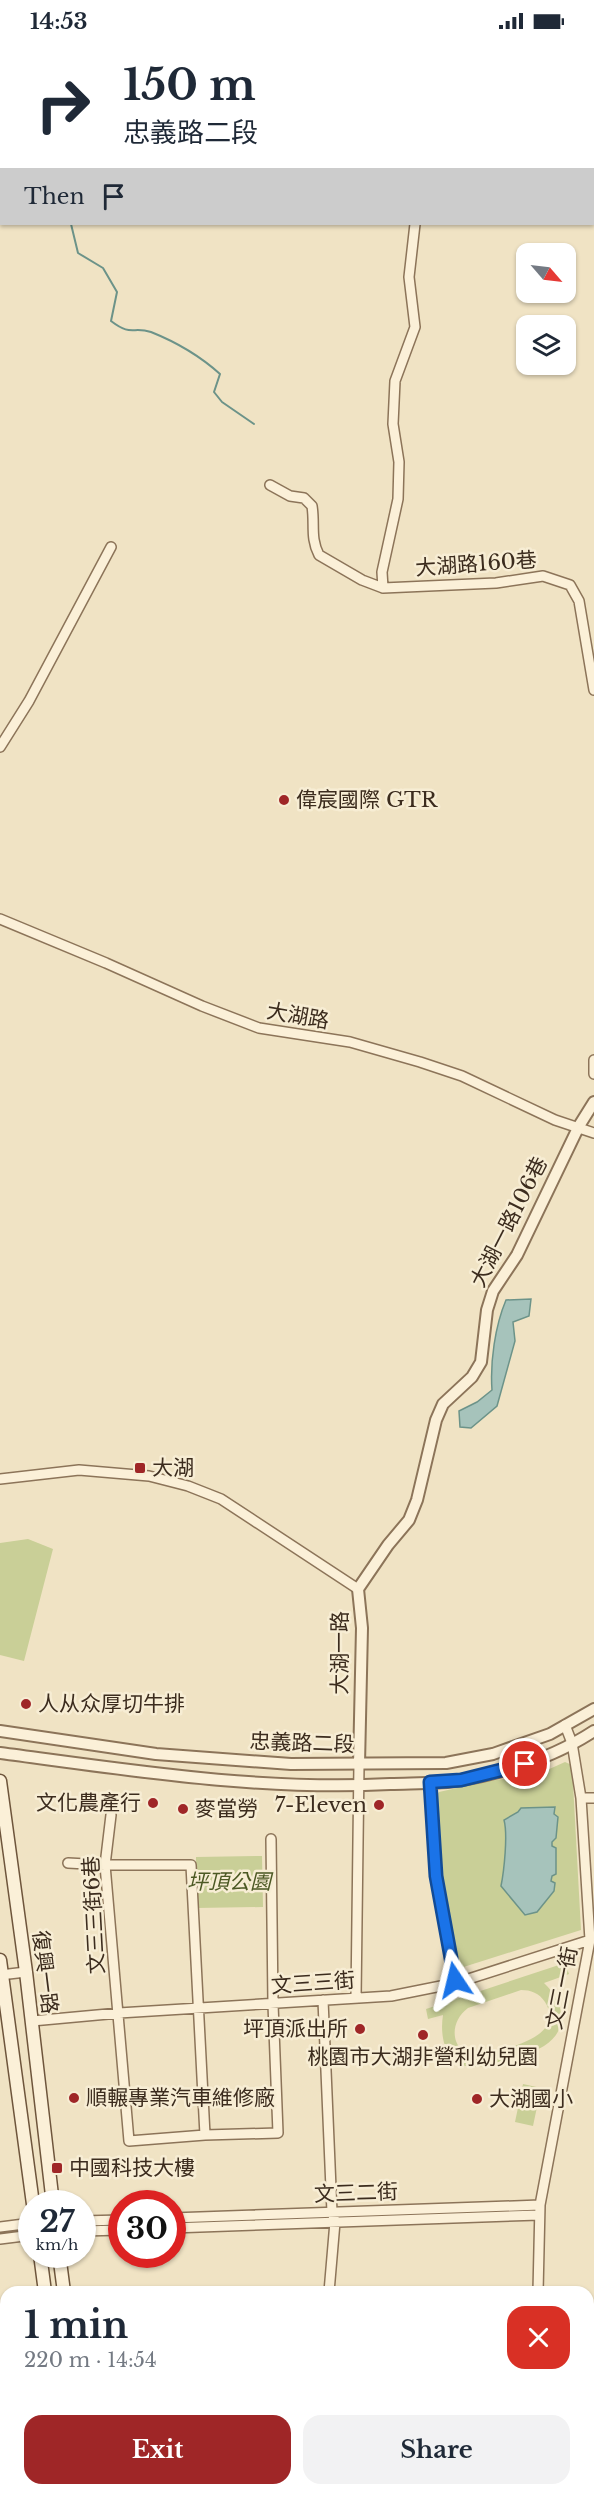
<!DOCTYPE html>
<html lang="en">
<head>
<meta charset="utf-8">
<style>
  :root { --surface:#fff; --page:#f2f2f3; --text:#1f2937; --muted:#747a83; --accent:#9f2627 }
  body { margin:0; font-family:"Libre Baskerville","Noto Sans TC",serif; background:var(--page); color:var(--text); height:100vh; display:flex; flex-direction:column; font-size:22px; white-space:nowrap }
  * { box-sizing:border-box; margin:0 }
  p { font-size:20px; color:var(--muted) }
  .icon { flex:none; width:33px; height:33px; fill:none; stroke:currentColor; stroke-width:2; stroke-linecap:round; stroke-linejoin:round }
  .map { position:relative; flex:1; overflow:hidden }
  .drawer { position:absolute; left:0px; top:2244px; width:594px; height:210px; display:flex; flex-direction:column; background:var(--surface); border-radius:18px 18px 0 0; box-shadow:0 2px 4px #0004 }
  .drawer>* { flex:none }
  .top-card { position:absolute; left:0px; top:0px; width:594px; height:183px; box-shadow:0 2px 4px #0004; background:#fff; color:var(--text); overflow:hidden }
  .needle { width:39px; rotate:118deg }
  .controls { position:absolute; left:516px; top:201px; display:grid; gap:12px }
  .controls a { display:grid; place-items:center; width:60px; height:60px; border-radius:12px; background:var(--surface); box-shadow:0 2px 4px #0004; font-size:30px }
  .speed { position:absolute; left:18px; top:2148px; display:flex; gap:12px; font-size:30px; font-weight:700; text-align:center }
  .speed>* { display:grid; place-content:center; width:78px; height:78px; border-radius:50%; background:var(--surface); box-shadow:0 2px 4px #0004; line-height:1 }
  .speed small { font-size:15px; font-weight:400 }
  .speed .limit { border:9px solid #d22; background:#fff; color:#111 }
  .pin { position:absolute; display:grid; place-items:center; width:51px; height:51px; color:#fff; margin:-26px; border:3px solid #fff; border-radius:50%; box-shadow:0 2px 6px #0007 }
  .me { position:absolute; width:66px; margin:-33px; rotate:350deg; stroke-linejoin:round; filter:drop-shadow(0 0 4px #0008) }
  .turn { display:flex; align-items:center; gap:21px; height:126px; padding:0 24px; font-size:27px }
  .turn .icon { width:78px; height:78px; stroke-width:2.5 }
  .turn b { display:block; font-size:42px; line-height:51px }
  .then { display:flex; align-items:center; height:57px; padding:0 24px; background:#0003; gap:12px; font-size:22px }
  .round { display:grid; place-items:center; flex:none; width:63px; height:63px; border-radius:18px; background:var(--page) }
  .overview { display:flex; align-items:center; justify-content:space-between; height:102px; padding:0 24px }
  h1 { font-size:36px; font-weight:800; line-height:45px }
  .cta { display:flex; gap:12px; margin-top:auto; padding:12px 24px }
  .cta a { flex:1; height:69px; border-radius:18px; background:var(--accent); color:#fff; font-size:24px; font-weight:800; line-height:69px; text-align:center }
  .cta a+a { background:var(--page); color:var(--text) }
  .status { display:flex; justify-content:space-between; align-items:center; height:42px; padding:0 30px; background:var(--surface); direction:ltr }
  .status svg { height:16px; fill:currentColor }
  .map>svg:first-child { display:block }
</style>
</head>
<body>
<div class="status"><b>14:53</b><svg viewBox="0 0 49 12"><path d="M0 12V9h3v3zM5 12V6h3v6zM10 12V3h3v9zM15 12V0h3v12zM26 1h20v11H26zM47 4h2v5h-2z"/></svg></div>
<div class="map">
<svg width="594" height="2454" viewBox="0 0 594 2454">
  <rect width="100%" height="100%" fill="#f0e3c4"/>
  <path fill="#c9cf97" fill-rule="evenodd" d="M28,1497L53,1507L24,1619L0,1613V1501Z
    M565,1720L572,1723L581,1888L454,1928L434,1801L435,1755L439,1750L488,1739L536,1733Z
    M262,1814L263,1865L196,1866V1815Z
    M565,1921L569,1932L544,1941C563,1959 571,1987 544,2004C536,2009 524,2012 514,2015C502,2019 490,2024 478,2025C447,2027 439,1998 443,1973L428,1977L426,1967ZM521,1948C531,1948 539,1951 545,1960C567,1995 506,2006 485,2013C454,2019 444,1984 468,1966Z
    M523,2042L541,2046L533,2084L515,2080Z"/>
  <path fill="#a6c3bb" stroke="#6c9389" stroke-width="1.5" d="M531,1257L529,1274L513,1280L515,1299L497,1364L471,1386L460,1385L459,1369L477,1360L492,1348C490,1320 495,1284 506,1258Z
    M555,1765L554,1772L558,1775L556,1796L552,1800V1804L556,1806V1832L552,1834L551,1839L555,1841L554,1849L537,1870L525,1873L501,1844C504,1829 508,1793 504,1778L518,1770L521,1766Z"/>
  <g fill="none" stroke-linecap="round" stroke-linejoin="round">
    <path stroke="#6c9389" stroke-width="2" d="M59,2L60,0
      M71,182L78,211L103,226L117,250L111,279C132,295 132,284 151,290C176,300 200,314 220,332L214,350L222,360L254,382"/>
    <defs>
      <path id="minor" d="M438,2V0
        M270,443L290,454L304,456L312,464C315,482 310,496 319,513L362,538L383,546L496,541L543,534L570,543L579,559L594,648
        M383,546L382,530L398,457L399,420L393,382L395,339L415,285L409,235L415,182
        M0,705L29,659L111,505
        M0,877L106,921L202,964L259,986L350,1000L420,1020L462,1034L555,1078L594,1091
        M594,1018V1032
        M0,1437L79,1428L149,1434L188,1444L221,1457L358,1547
        M430,1740L436,1834L456,1941
        M581,1756H594
        M111,1773L105,1823L129,2099L205,2093L278,2091L273,1962L271,1797
        M68,1821L105,1823H191L205,2093
        M0,1933L26,1930
        M356,1956L359,1722
        M323,1958L332,2170L335,2180L329,2250
        M32,1979L119,1971L391,1954L456,1941L590,1898
        M172,2176L540,2163
        M82,2179L122,2178
        M0,2185L32,2181
        M172,2186L539,2173
        M82,2189L122,2188
        M0,2197L32,2193
        M538,2250L540,2163L590,1898L581,1756L572,1701L565,1683
        M317,2448V2454
        M535,2454V2448"/>
      <path id="tertiary" d="M0,1689L156,1712L291,1722L446,1721L493,1712L550,1692L594,1667
        M0,1711C129,1728 259,1749 390,1742C413,1741 439,1742 462,1738C507,1730 556,1714 594,1689
        M359,1722L362,1586L358,1547L388,1503L409,1478L417,1458L436,1378L443,1362L472,1335L481,1320L487,1268L493,1249L517,1213L579,1084L594,1060"/>
      <path id="secondary" d="M0,1739L26,1930L53,2162
        M0,1918L33,2162
        M40,2212L45,2250
        M59,2212L64,2250
        M69,2448L70,2454
        M90,2448L91,2454"/>
    </defs>
    <use href="#minor" stroke="#8c7459" stroke-width="12"/>
    <use href="#tertiary" stroke="#8c7459" stroke-width="14"/>
    <use href="#secondary" stroke="#6e553c" stroke-width="15"/>
    <use href="#minor" stroke="#fbf0d8" stroke-width="9"/>
    <use href="#tertiary" stroke="#fbf0d8" stroke-width="10"/>
    <use href="#secondary" stroke="#fbf0d8" stroke-width="12"/>
  </g>
  <g fill="none" stroke-linecap="round" stroke-linejoin="round">
    <defs>
      <path id="route" d="M455,1938L436,1834L430,1740L461,1738L525,1722"/>
    </defs>
    <use href="#route" stroke="#114b97" stroke-width="15"/>
    <use href="#route" stroke="#1a73e8" stroke-width="10"/>
  </g>
  <g fill="#9f2627" stroke="#f7edd4" stroke-width="2">
    <circle cx="284" cy="758" r="6"/>
    <rect x="134" y="1420" width="12" height="12" rx="3"/>
    <circle cx="26" cy="1662" r="6"/>
    <circle cx="153" cy="1761" r="6"/>
    <circle cx="379" cy="1763" r="6"/>
    <circle cx="183" cy="1767" r="6"/>
    <circle cx="360" cy="1987" r="6"/>
    <circle cx="423" cy="1993" r="6"/>
    <circle cx="74" cy="2056" r="6"/>
    <circle cx="477" cy="2057" r="6"/>
    <rect x="51" y="2120" width="12" height="12" rx="3"/>
  </g>
  <g text-anchor="middle" stroke-width="5" stroke-linejoin="round" paint-order="stroke">
    <g font-size="21" fill="#3c2c1e" stroke="#f7edd4">
      <text transform="translate(476 522) rotate(-4)" y="7">大湖路160巷</text>
      <text transform="translate(298 974) rotate(10)" y="7">大湖路</text>
      <text transform="translate(509 1180) rotate(-63)" y="7">大湖一路106巷</text>
      <text transform="translate(340 1611) rotate(-90)" y="7">大湖一路</text>
      <text transform="translate(302 1701) rotate(2)" y="7">忠義路二段</text>
      <text transform="translate(94 1873) rotate(-93)" y="7">文三三街6巷</text>
      <text transform="translate(45 1930) rotate(83)" y="7">復興一路</text>
      <text transform="translate(313 1941) rotate(-4)" y="7">文三三街</text>
      <text transform="translate(562 1946) rotate(-79)" y="7">文三一街</text>
      <text transform="translate(356 2151) rotate(-2)" y="7">文三二街</text>
    </g>
    <g font-size="21" fill="#3c2c1e" stroke="#f7edd4" text-anchor="start">
      <text x="296" y="765">偉宸國際 GTR</text>
      <text x="152" y="1433">大湖</text>
      <text x="38" y="1669">人从众厚切牛排</text>
      <text x="141" y="1768" text-anchor="end">文化農產行</text>
      <text x="367" y="1770" text-anchor="end">7-Eleven</text>
      <text x="195" y="1774">麥當勞</text>
      <text x="348" y="1994" text-anchor="end">坪頂派出所</text>
      <text x="423" y="2022" text-anchor="middle">桃園市大湖非營利幼兒園</text>
      <text x="86" y="2063">順輾專業汽車維修廠</text>
      <text x="489" y="2064">大湖國小</text>
      <text x="69" y="2133">中國科技大樓</text>
    </g>
    <g font-size="21" font-style="italic" fill="#4c5924" stroke="#f7edd4">
      <text x="229" y="1847">坪頂公園</text>
    </g>
  </g>
</svg>
<div class="controls">
<a><svg class="needle" viewBox="-14 -14 28 28"><path d="M0-13l5 13h-10z" fill="#e53935"/><path d="M0 13l5-13h-10z" fill="#747a83"/></svg></a>
<a><svg class="icon" aria-label="layers" viewBox="0 0 24 24"><path d="M12 4l9 5-9 5-9-5zM3 14l9 5 9-5"/></svg></a>
</div>
<div class="speed"><div>27<small>km/h</small></div><div class="limit">30</div></div>
<div class="pin" style="left:525px;top:1722px;background:#d93025"><svg class="icon" aria-label="arrive" viewBox="0 0 24 24"><path d="M6 21V4h12l-3 4 3 4H6"/></svg></div>
<svg class="me" style="left:455px;top:1938px" viewBox="-20 -20 40 40"><path d="M0-17L14 15 0 8-14 15z" fill="#1a73e8" stroke="#fff" stroke-width="4"/></svg>
<div class="top-card">
<div class="turn"><svg class="icon" aria-label="right" viewBox="0 0 24 24"><path d="M7 20v-9h11M14 6l5 5-5 5"/></svg><div><b>150 m</b>忠義路二段</div></div>
<div class="then">Then<svg class="icon" aria-label="arrive" viewBox="0 0 24 24"><path d="M6 21V4h12l-3 4 3 4H6"/></svg></div>
</div>
<section class="drawer">
<div class="overview"><div><h1>1 min</h1><p>220 m · 14:54</p></div><a class="round" style="background:#d93025;color:#fff"><svg class="icon" aria-label="close" viewBox="0 0 24 24"><path d="M6 6l12 12M18 6L6 18"/></svg></a></div>
<div class="cta"><a>Exit</a><a>Share</a></div>
</section>
</div>
</body>
</html>
